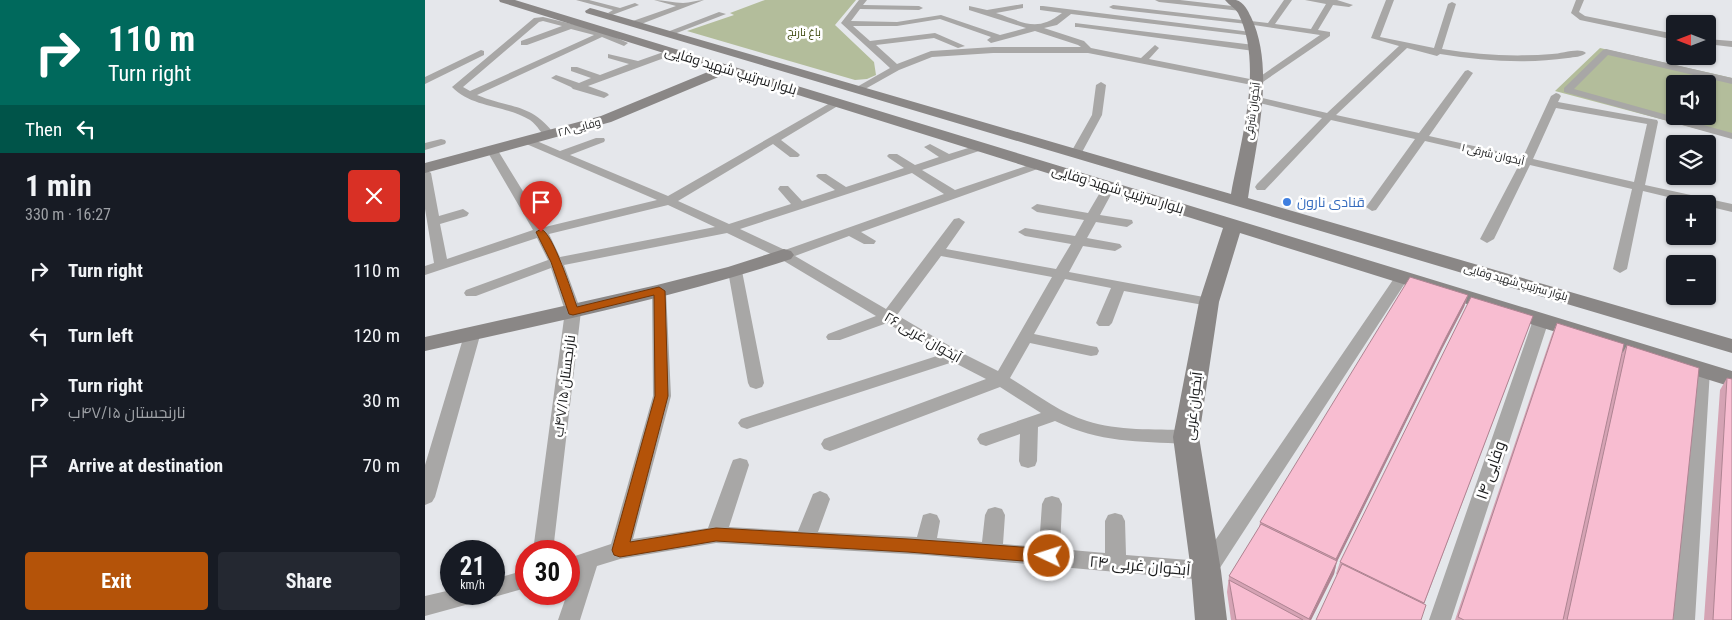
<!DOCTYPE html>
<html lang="en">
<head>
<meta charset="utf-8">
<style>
  :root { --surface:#171b24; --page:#242831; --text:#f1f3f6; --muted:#9ea1a6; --accent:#b45309 }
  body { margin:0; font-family:"Roboto Condensed",Cairo,sans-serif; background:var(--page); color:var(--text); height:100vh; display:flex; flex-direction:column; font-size:19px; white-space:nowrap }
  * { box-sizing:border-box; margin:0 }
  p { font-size:16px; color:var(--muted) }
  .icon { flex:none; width:28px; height:28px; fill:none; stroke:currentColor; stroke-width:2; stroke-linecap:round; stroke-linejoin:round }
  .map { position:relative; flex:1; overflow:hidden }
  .drawer { display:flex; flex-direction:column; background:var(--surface); width:425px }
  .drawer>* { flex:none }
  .guide { background:#00695c; color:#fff; overflow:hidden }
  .needle { width:32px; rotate:270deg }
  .fabs { position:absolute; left:1241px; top:15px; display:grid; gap:10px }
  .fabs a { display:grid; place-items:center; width:50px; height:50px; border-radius:5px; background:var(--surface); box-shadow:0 1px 4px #0004; font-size:25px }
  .speed { position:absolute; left:15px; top:540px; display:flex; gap:10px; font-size:25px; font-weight:700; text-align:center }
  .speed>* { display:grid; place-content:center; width:65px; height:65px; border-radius:50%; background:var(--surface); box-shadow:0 1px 4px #0004; line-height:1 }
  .speed small { font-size:12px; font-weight:400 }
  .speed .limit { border:8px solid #d22; background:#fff; color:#111 }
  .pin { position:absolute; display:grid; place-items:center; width:42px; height:42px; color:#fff; margin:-51px -21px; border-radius:50% 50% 50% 0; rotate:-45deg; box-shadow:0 0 5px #0007 }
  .pin .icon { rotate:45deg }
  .me { position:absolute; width:55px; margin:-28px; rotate:274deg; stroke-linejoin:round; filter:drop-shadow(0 0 4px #0008) }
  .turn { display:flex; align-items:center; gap:18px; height:105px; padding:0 25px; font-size:22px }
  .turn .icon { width:65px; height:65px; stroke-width:2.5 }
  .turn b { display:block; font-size:35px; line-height:42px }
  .then { display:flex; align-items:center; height:48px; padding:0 25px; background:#0003; gap:10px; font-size:19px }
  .round { display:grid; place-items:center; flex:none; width:52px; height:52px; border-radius:5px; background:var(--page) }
  .headline { display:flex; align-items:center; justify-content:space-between; height:85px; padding:0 25px }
  h1 { font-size:30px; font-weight:700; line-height:38px }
  .action { display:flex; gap:10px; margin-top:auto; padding:10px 25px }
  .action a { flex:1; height:58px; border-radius:5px; background:var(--accent); color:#fff; font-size:20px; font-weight:700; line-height:58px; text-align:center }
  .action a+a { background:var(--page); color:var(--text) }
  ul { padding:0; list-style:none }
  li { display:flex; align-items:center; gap:15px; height:65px; padding:0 25px }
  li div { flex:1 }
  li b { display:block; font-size:19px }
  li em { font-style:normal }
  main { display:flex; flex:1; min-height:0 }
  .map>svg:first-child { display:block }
</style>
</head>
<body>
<main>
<section class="drawer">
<div class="guide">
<div class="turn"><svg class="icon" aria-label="right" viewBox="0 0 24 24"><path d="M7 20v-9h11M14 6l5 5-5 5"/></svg><div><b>110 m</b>Turn right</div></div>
<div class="then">Then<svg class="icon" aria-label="left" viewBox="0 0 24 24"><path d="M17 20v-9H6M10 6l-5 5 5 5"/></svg></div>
</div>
<div class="headline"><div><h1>1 min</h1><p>330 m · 16:27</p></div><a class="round" style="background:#d93025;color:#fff"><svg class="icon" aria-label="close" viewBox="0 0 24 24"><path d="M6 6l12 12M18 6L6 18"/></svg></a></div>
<ul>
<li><svg class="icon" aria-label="right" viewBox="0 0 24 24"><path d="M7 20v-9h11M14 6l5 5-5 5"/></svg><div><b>Turn right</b></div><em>110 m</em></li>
<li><svg class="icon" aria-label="left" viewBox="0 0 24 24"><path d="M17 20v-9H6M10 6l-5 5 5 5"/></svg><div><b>Turn left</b></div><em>120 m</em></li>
<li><svg class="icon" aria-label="right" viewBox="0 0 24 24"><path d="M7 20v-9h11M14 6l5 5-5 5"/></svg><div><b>Turn right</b><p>نارنجستان ۴۷/۱۵ب</p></div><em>30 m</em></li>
<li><svg class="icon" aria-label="arrive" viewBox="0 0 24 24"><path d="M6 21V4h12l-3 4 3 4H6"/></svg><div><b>Arrive at destination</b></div><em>70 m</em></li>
</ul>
<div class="action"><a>Exit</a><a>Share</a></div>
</section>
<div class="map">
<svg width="1307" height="620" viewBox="0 0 1307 620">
  <rect width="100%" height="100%" fill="#e5e7eb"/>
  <path fill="#b3bd9b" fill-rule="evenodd" d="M340,0H431L410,25L449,62L451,75L442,79L430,80L262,31L309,15L305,13Z
    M1175,48L1307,78V138L1130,91ZM1250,84H1282V116H1250Z"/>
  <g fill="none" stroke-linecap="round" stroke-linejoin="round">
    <path fill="#a8a7a6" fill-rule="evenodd" d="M151,0H164L195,8L210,3L214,5L187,15L183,13L188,10Z
      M229,0C239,0 249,3 258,3C265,3 272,0 279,0L211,26H205V22L251,6Z
      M434,0H442L438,5L494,6L498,8L494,10L435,9L426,21L472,22L516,15L575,35L601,28L544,10V6L562,10L598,4V8L571,13C599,22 611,33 637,13L615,10V6H618L826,32L830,34L829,36L646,14L632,25L619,28L659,41L666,48L716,58L730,45L734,48L724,59L830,80L895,35L822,24L688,9L684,7L688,5L843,23L859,0H867L850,24L886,29L901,4L880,0H912L928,5L924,7L908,5L893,30L905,32V36L832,86L663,53H568L507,57L474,70L433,93L428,90L430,88L465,68L416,23ZM515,19L566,37L562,40L566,43L610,31L653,45L656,47H568L506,51L472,64L451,45L509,38L533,48L540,46L510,33L445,41L428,26H472Z
      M730,0H755L816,7L820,9L816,11L734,2Z
      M961,0H969L955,37L1009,48L1023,4L1027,2L1031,4L1017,49C1054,55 1090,57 1127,54C1137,54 1154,47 1161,53C1157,57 1149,57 1143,58C1101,64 1058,61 1015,54L1012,56L982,48L911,115L994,133L1040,71L1043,70L1048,73L1004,136L1098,157L1126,96L1131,93L1134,94L1136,96L1133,102L1232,120L1233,122L1220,185L1307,204V212L1282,206V204H1272L1218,191L1202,269L1195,273L1188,269L1207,189L1105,165L1069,239L1062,243L1055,239L1095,163L1000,141L951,210L947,211L941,207L990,139L906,120L840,190H832L830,187L832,184L897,118L826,101L824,99L829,96L902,113L974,46L946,38ZM1131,108L1222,124L1209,182L1108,159Z
      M1151,0H1159L1154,12L1160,16L1250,34V40L1155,20L1146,13Z
      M294,12L301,14L244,36L237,34Z
      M118,17L176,31H182L183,34L203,43L199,46L177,37L52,95C85,109 106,102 130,135L125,138C116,136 113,125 105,120C81,105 47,108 27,87L109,18ZM118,21L137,26L96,41V45H102L146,29L169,35L45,91L38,87L114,22Z
      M650,23L829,45L833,48L829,51L653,27H650Z
      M1282,39L1307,41V47L1282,44Z
      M247,49L251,52L250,54L163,86L182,93L184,95L179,98L148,89L146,87L126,78L131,75L154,83L166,78L146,71V67H152L175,75L204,64L183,58V54L213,61Z
      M1181,49L1307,78V84L1183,55L1149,89L1307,133V139L1139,92V88L1178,50Z
      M56,50L59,51V55L0,84V77Z
      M676,82L681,85L677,115L655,156H647L645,154L667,115L671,85Z
      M412,99L417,102L416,104L356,140L373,153L375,155L373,157H365L348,144L253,201L304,224L366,204L353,189L355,186H363L377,201L410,190L393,178L391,176L393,174H401L421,187L479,168L464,158L462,156L464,154H472L490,165L514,157L499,147L505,144L524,154L556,144L562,147L560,149L497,170L530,190L610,163H618L620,165L618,167L436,232L451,241L449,244H439L424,236L370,256L461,309L529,219L534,218L540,222L521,249L631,269L646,244L600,236L593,232L600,228L650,236L659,220L612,212L606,208L612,204L663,213L680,184H688L690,187L675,215L707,220L708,223L702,227L671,222L662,238L695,244L697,247L690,251L658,246L644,272L784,298L789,299L791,302L789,305L784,306L699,291L687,323L684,326H674L671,323L686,288L640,279L609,334L666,346L672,347L674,351L672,355L666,356L605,343L585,378C610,393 635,413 662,421C693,431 729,429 761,430L767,432L770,437L767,442L761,444C713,441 675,443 630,421L613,427L612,461L610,466L603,468L596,466L594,461L595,434L561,446L555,444L552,439L555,434L616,413L575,387L411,449L405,451L399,449L396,444L399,439L561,379L528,362L328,427L322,429L316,427L313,423L316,419L515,355L462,323L415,340H403L401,337L403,334L451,316L354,258L302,233L139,265L156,311L128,551H108L140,311L126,268L51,296H41L39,293L41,290L123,260L112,238L0,275V266L9,263L0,209V169L6,173L14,216L38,209L44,213L42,216L15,224L22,259L108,230L62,151L64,149H72L120,227L232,200L99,143L98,141L99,139H107L135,151L171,138H179L180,140L179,142L145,155L243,196ZM487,173L519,194L360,250L315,229ZM243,205L290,227L135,257L124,234ZM516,256L627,277L573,371L535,352L472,315Z
      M16,139L20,140L21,142L20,144L0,150V143Z
      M310,267L317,271L339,383L337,387L331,389L325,387L323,383L303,271Z
      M977,273L982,274L984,277L789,577L781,580L500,555L291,543L195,559L172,566L155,620H133L142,594H144L148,575L144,576V558L186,544L228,396L227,291L229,288H239L241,291L246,396L208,539L283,528L306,465L308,460L315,458L322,460L324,465L304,527L373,531L388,494L395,491L402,494L405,499L393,532L492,537L498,515L505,513L512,515L515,521L512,538L557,542L560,515L563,509L570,507L577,509L580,515L578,544L614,547L617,504L620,498L627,496L634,498L637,504L635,549L680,553V521L683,515L690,513L697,515L700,521L701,555L776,561L972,274Z
      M1116,315L1121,317L1124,320L1026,620H1004L1108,320L1111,317Z
      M48,327L53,329L56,332L10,497L7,502L0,505V465L40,332L43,329Z
      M1277,365L1283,366L1285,370L1270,620H1248L1269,370L1271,366Z
      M101,570V588L69,597L61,595L69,594V579Z
      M26,590V594H58L55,601L0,616V596Z"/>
    <path fill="#8a8786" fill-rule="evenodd" d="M74,0H90L1307,371V387L815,233L794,302L774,437L796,571L802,620H770L766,571L748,437L774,302L798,228L303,73L186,122L0,173V163L176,116L290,69L75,2Z
      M800,0C803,0 808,0 811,0C819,2 823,11 826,17C851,69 831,143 823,198L1307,339V353L161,13L160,11L165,8L169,9L806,194C816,140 839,64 813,13C810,8 804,5 800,0Z
      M359,249L366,251L369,255L366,259C246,299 122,323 0,351V337L232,285L303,267Z"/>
  </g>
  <path fill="#d5a3b4" d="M1043,295L1039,307L1017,349L912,561L909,574L886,620H806L802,592L804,576L834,528L835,522Z
    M1108,316L999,604L911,574L915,562Z
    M1132,323L1197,354L1202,345L1248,620H1030L1127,334Z
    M1302,378L1307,620H1279L1295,390Z"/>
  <path fill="#ae8492" d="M1043,295L1039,307L1017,349L907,572L911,559L1021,337Z
    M912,561L909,574L886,620H884Z"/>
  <path fill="#f8bdd1" stroke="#ae8492" d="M985,277L1043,295L1021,337L911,559L835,522Z
    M1046,297L1108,316L999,603L915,562Z
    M1132,323L1199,344L1138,620H1039L1033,617Z
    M1202,345L1274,368L1248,620H1142Z
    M1302,378L1307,379V620H1288Z
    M836,524L912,561L884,619L804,576Z
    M917,564L1001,605L996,620H891Z
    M804,580L878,620H811Z"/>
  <path fill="#b45309" stroke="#753606" d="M116,229C128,233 147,293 152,307L234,287L240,291L243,396L205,542L291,528L483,539L624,549L630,551L632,556L630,561L624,563L483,552L291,541L195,557L189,555L187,550L230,396L229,295L148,315L144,314L126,262L111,232Z"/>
  <circle fill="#3f7fe0" stroke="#fff" stroke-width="2" cx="862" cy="202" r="5"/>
  <g text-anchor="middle" stroke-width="5" stroke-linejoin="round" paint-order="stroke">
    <g font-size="11" fill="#3c480d" stroke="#fff">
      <text x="379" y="36">باغ نارنج</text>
    </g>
    <g font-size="11" fill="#1b1c1d" stroke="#fff">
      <text transform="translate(827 111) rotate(-82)" y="4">آبخوان شرقی</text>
      <text transform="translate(154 127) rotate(-15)" y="4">وفایی ۲۸</text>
      <text transform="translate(1068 154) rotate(13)" y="4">آبخوان شرقی ۱</text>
      <text transform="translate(1091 282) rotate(16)" y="4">بلوار سرتیپ شهید وفایی</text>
    </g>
    <g font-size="14" fill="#1b1c1d" stroke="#fff">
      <text transform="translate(306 70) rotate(17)" y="5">بلوار سرتیپ شهید وفایی</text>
      <text transform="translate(693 189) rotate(17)" y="5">بلوار سرتیپ شهید وفایی</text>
      <text transform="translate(498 337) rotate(30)" y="5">آبخوان غربی ۲۶</text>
      <text transform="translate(139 386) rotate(-83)" y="5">نارنجستان ۴۷/۱۵ب</text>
      <text transform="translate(768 406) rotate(-83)" y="5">آبخوان غربی</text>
    </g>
    <g font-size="14" fill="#366cbe" stroke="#fff" text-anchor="start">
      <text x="872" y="207">قنادی نارون</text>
    </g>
    <g font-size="16" fill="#1b1c1d" stroke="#fff">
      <text transform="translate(1065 470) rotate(-71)" y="6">وفایی ۱۴</text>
      <text transform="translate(715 565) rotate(5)" y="6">آبخوان غربی ۲۴</text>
    </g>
  </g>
</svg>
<div class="fabs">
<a><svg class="needle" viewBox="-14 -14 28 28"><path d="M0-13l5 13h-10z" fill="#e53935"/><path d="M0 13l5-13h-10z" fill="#9ea1a6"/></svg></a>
<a><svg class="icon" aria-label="sound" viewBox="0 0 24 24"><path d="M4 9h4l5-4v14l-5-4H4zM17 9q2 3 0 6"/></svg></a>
<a><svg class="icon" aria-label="layers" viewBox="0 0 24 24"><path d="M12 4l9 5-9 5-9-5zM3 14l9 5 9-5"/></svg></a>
<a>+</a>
<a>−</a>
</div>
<div class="speed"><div>21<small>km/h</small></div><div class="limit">30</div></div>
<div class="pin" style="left:116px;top:232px;background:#d93025"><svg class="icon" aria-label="arrive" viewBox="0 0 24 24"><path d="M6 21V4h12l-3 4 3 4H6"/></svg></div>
<svg class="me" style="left:624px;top:556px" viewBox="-20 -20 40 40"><circle r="17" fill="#b45309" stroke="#fff" stroke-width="3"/><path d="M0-11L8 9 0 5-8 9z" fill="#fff"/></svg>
</div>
</main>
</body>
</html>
